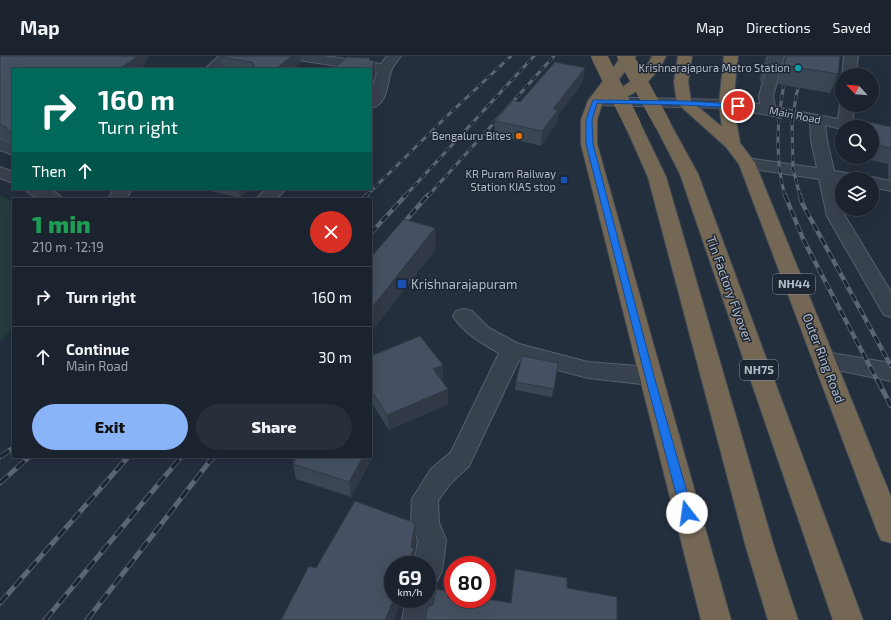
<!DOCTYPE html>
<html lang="en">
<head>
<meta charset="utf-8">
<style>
  :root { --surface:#1b232e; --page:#282f3a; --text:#f1f3f6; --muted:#a0a4aa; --line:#39404a; --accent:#8ab4f8 }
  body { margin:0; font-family:"Exo 2",sans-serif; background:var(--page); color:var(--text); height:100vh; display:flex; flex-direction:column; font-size:15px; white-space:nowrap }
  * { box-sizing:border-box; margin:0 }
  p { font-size:13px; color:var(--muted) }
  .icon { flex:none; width:22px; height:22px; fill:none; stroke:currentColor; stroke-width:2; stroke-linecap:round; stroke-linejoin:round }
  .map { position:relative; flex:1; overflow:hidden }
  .panel { position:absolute; left:12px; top:142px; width:360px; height:260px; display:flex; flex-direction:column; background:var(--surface); border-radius:0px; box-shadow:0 4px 16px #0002,0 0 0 1px var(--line) }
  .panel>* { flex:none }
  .top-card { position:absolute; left:12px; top:12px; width:360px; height:122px; border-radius:0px; box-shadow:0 4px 16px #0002,0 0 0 1px var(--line); background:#00695c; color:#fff; overflow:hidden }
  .needle { width:26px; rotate:296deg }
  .fabs { position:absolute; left:835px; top:12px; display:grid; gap:8px }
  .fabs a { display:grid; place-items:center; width:44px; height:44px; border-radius:50%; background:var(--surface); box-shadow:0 4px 16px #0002,0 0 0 1px var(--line); font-size:20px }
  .speed { position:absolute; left:384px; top:500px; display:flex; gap:8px; font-size:20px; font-weight:700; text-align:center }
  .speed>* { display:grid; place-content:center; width:52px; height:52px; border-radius:50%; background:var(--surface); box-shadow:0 4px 16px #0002,0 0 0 1px var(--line); line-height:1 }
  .speed small { font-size:10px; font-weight:400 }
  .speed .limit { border:6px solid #d22; background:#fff; color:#111 }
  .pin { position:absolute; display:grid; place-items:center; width:34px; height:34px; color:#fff; margin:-17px; border:2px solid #fff; border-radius:50%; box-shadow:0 1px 4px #0007 }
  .me { position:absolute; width:44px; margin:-22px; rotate:345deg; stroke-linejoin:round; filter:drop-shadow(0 0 3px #0008) }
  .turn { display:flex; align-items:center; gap:14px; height:84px; padding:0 20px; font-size:18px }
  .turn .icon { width:52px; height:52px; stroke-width:2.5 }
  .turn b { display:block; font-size:28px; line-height:34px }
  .then { display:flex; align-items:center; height:38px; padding:0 20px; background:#0003; gap:8px; font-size:15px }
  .round { display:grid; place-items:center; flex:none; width:42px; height:42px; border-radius:21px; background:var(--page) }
  .headline { display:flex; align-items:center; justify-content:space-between; height:68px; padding:0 20px }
  h1 { font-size:24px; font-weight:800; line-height:30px; color:#1e9e55 }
  .action { display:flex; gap:8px; margin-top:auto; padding:8px 20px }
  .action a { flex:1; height:46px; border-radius:24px; background:var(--accent); color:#111; font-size:16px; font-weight:800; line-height:46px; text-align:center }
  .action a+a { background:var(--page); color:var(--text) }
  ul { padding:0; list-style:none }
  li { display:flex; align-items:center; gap:12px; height:60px; padding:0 20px; border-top:1px solid var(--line) }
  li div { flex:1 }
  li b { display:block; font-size:15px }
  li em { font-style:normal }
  header { display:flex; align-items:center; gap:24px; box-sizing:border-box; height:56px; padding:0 20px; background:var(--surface); border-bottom:1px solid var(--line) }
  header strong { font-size:19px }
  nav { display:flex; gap:22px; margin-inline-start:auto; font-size:14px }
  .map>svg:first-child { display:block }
</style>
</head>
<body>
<header>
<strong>Map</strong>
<nav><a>Map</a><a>Directions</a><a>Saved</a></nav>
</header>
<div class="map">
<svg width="891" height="564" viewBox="0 0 891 564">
  <rect width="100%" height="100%" fill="#242f3e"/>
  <path fill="#263c3f" d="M0,139L13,146V271L0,286Z"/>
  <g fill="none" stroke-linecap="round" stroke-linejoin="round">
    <defs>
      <path id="minor" d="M219,0H234L220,13H205Z
        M291,0H325L381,8L387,0H401C398,4 394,9 392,13C386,27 389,48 371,52V37L377,16L371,15V13H357L298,4L293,3Z
        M770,0H784L773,40L775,51L838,63L840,49L842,46V49H854L853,65L864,68L866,71H842V73L825,69L827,84L834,115L859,119L862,123H842V126H837L842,153H843L845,160L891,236V261L884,259L827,160L819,123L747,112L741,111L739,107L741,103L747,102L817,112L811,84L810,66L726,52L595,49L590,48L588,45L590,42L595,41L726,44L760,48L759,40Z
        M844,0H858L856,19H842Z
        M0,83L13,88V99L0,94Z
        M0,111L13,116V127L0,122Z
        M872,121L891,125V135L872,131V123H865Z
        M25,133C38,133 54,131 63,143C50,143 34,145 25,133Z
        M114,133H132L126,143H108Z
        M266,133H286L276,143H256Z
        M464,253L472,255L489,272L519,288L588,306L650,311L658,314L662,320L658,326L650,329L588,322L519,304L469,410L449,429L438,445L439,467L446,484L442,515L437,525L427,529V509H414L418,484L411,467L412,443L431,413L451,396L499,297C482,287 464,278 453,260L456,255Z
        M825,296L891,307V325L817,310L814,304L817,298Z
        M427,531L432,533L436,543L432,564H402L406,543H427Z"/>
      <path id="highway" d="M622,0H636L609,37C625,32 645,17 652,0H666C659,16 642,34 626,41C618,44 610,46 602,48L597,64V88L731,564H701L581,88V64L588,45Z
        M678,0H692L688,26L691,45L722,71L719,48L724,0H738L733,48L740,87L755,107L891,441V487L881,484L877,475L739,108L726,91L677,47L674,26Z
        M662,62L667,64L670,67L698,118L863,564H833L680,118L654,67L657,64Z
        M633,64L639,66L641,69L666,121L774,491L798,564H768L746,491L648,121L625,69L627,66Z"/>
    </defs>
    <use href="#minor" stroke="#565f6c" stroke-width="2"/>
    <use href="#highway" stroke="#434c59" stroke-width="2"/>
    <use href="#minor" fill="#38414e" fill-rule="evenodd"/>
    <use href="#highway" fill="#746855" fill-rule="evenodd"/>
    <defs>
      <path id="rail-far2" d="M366,140L447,60L511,0
        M405,140L534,0
        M428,140L554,0
        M785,140C772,93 779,47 790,0
        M800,140L793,113L792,67L796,40L807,0"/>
      <path id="rail-far1" d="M785,139L804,185L877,324
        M800,139L802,147L891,310
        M363,143L367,139
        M400,171L428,139
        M371,177L406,139"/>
      <path id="rail" d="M877,323L891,350
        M0,401L13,392
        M0,427L29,401
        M0,547L128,401
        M45,564L181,401
        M87,564L213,401"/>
    </defs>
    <use href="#rail-far2" stroke="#5a6575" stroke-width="3"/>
    <use href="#rail-far1" stroke="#5a6575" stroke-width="4.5"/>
    <use href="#rail" stroke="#5a6575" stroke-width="5"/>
    <use href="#rail-far2" stroke="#1d2633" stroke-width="2" stroke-dasharray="6" stroke-linecap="butt"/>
    <use href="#rail-far1" stroke="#1d2633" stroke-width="3" stroke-dasharray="8" stroke-linecap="butt"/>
    <use href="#rail" stroke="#1d2633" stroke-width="3.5" stroke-dasharray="11" stroke-linecap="butt"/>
    <defs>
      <path id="highway-bridge" d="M599,0L633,69
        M625,0L662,67"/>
    </defs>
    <use href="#highway-bridge" stroke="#434c59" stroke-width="16" stroke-linecap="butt"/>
    <use href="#highway-bridge" stroke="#746855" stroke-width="16"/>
  </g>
  <path fill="#3b4654" d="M0,0H149L141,13H13V87L0,82Z
    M221,0H300L301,6L292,13H223L220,1Z
    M766,0H769L762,25H759Z
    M785,0H840L838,18L830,37L778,28Z
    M583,26L558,59L556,68L541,90L495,79V65L520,46Z
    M856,63L891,71V125L888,123V108L858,101H872V71H853Z
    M202,133H249L240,142Z
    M371,300L443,324L442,325L448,348L389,374L371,346Z
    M558,307L552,341L515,334L516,326Z
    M292,401H370L371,404L351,441L296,423L293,408L294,406Z"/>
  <path fill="#303945" d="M136,0H149L141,13H119Z
    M292,0H300L301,6L292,13H276Z
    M374,5L375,17L373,24L371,26V13Z
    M585,12L583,26L558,59L556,68L541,90L542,75L553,53Z
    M238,133H249L240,142Z
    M435,172L436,193L371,277V253Z
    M443,309V324L433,328V313Z
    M448,333V348L389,374L387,359Z
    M363,401H370L371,404L351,441L349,426Z
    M415,467L416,485L414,497L415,509H406L411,491Z
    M394,543H403L394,564H385Z"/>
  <path fill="#455162" stroke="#303945" d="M0,0H136L134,3L119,13H13V77L7,74L6,71L0,69Z
    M221,0H292L276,13H256L252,6L220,1Z
    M767,0H769L768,6H765Z
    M787,0H840L838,18L784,9Z
    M347,1L369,2L370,4L374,5L372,12L371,13H333Z
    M555,6L585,12L553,53L558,54L542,75L495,65L513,44L520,46Z
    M856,63L891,71V92L872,88V71H855Z
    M404,163L435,172L371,253V201Z
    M420,280L443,309L433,313L448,333L387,359L371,334V300Z
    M522,300L558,307L554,333L516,326Z
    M297,401H363L349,426L293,408Z
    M355,445L415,467L411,491L414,493L406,509H393V543H394L385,564H281L309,510L316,512Z
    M515,513L567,522V532L617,541V564H425L428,550L433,549L436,533L453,536V543H487L511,547Z"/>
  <path fill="#1a73e8" stroke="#114b97" d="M593,44L684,45L738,48L741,50L738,52L684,49L597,47L592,64L593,88L654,320L693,457L691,461L687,462L683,461L681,457L645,320L586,88V64Z"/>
  <circle fill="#0f9aa8" stroke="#1d2633" stroke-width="1.5" cx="798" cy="12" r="4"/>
  <circle fill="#e8710a" stroke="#1d2633" stroke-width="1.5" cx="519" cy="80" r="4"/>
  <g fill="#1a4fb4" stroke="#1d2633" stroke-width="1.5">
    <rect x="560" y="120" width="8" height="8" rx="2"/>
    <rect x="397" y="223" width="10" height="10" rx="2"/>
  </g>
  <g text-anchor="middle" stroke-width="3" stroke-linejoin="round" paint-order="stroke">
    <g font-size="11" fill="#b4bcc9" stroke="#1d2633" text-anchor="end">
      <text x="790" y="16">Krishnarajapura Metro Station</text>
      <text x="511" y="84">Bengaluru Bites</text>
      <text x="556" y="122">KR Puram Railway<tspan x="556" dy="13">Station KIAS stop</tspan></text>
    </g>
    <g font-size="11" fill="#b4bcc9" stroke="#1d2633">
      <text transform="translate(795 59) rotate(11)" y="4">Main Road</text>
    </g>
    <g fill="#1d2633" stroke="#878f9c" stroke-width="1">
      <rect x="773" y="218" width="42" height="20" rx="3"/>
      <rect x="740" y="304" width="38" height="20" rx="3"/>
    </g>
    <g font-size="12" font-weight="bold" fill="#b4bcc9">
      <text x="794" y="232">NH44</text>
      <text x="759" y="318">NH75</text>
    </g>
    <g font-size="13" fill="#b4bcc9" stroke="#1d2633" text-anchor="start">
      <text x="411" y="233">Krishnarajapuram</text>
    </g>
    <g font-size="13" fill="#b4bcc9" stroke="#1d2633">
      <text transform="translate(730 233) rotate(70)" y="5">Tin Factory Flyover</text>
      <text transform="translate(824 302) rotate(69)" y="5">Outer Ring Road</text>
    </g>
  </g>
</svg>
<div class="fabs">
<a><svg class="needle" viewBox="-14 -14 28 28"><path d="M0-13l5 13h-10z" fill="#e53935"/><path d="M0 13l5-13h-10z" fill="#a0a4aa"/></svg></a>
<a><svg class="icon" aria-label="search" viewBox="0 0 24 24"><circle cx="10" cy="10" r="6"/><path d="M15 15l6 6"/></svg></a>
<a><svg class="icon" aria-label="layers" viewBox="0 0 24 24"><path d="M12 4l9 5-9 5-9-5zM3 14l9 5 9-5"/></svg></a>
</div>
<div class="speed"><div>69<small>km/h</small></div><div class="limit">80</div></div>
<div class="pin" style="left:738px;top:50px;background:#d93025"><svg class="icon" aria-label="arrive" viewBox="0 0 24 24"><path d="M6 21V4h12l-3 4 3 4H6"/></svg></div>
<svg class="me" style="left:687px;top:457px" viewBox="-20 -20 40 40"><circle r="19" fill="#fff"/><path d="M0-13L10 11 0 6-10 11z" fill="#1a73e8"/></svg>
<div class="top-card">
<div class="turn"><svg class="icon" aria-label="right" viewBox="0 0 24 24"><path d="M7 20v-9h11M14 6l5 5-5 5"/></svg><div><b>160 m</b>Turn right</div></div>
<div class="then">Then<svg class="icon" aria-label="ahead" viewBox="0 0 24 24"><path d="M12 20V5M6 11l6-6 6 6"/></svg></div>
</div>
<section class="panel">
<div class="headline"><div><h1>1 min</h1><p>210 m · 12:19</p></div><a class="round" style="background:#d93025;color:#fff"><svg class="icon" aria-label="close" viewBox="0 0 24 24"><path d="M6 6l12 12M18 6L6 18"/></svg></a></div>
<ul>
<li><svg class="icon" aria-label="right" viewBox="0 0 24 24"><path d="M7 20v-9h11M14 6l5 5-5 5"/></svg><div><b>Turn right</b></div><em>160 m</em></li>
<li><svg class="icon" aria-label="ahead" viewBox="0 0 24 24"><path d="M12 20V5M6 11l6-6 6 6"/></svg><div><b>Continue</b><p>Main Road</p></div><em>30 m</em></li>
</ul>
<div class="action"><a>Exit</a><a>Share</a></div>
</section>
</div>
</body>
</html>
